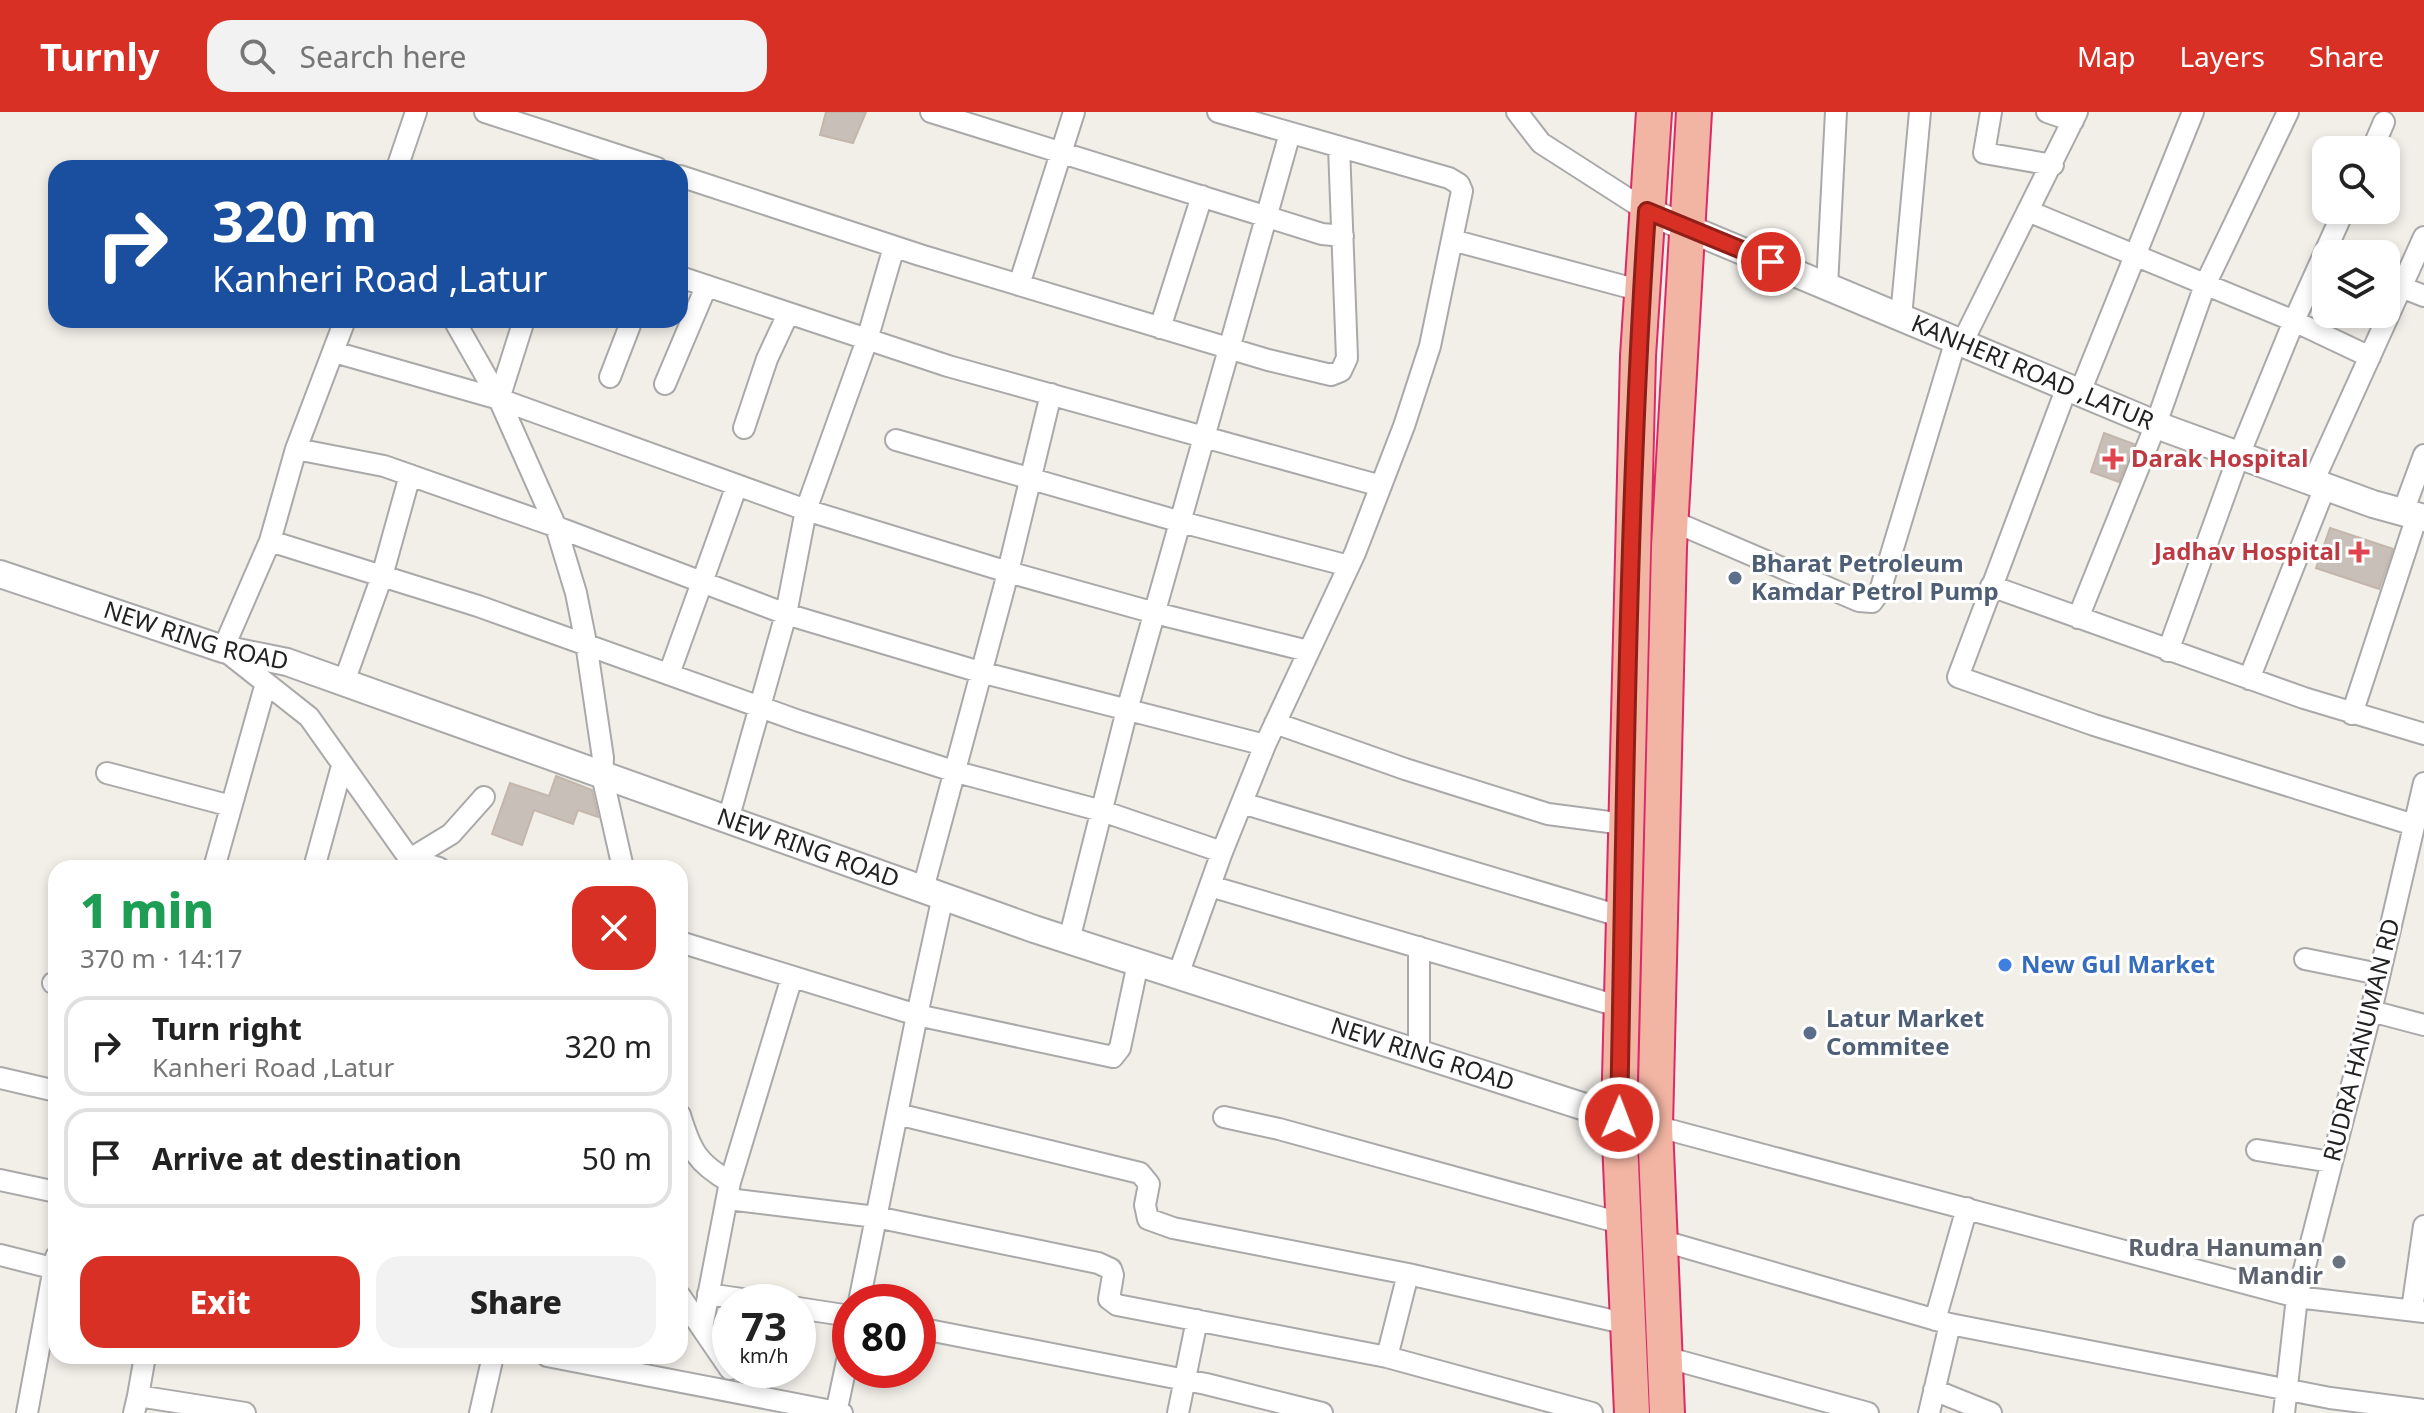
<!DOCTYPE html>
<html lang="en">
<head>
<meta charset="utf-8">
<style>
  :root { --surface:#fff; --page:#f2f2f2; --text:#222; --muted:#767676; --line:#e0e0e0; --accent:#d93025 }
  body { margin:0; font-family:"Noto Sans",sans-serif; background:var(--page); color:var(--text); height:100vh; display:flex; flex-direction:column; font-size:30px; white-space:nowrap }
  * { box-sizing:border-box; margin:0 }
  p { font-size:26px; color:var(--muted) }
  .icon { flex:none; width:44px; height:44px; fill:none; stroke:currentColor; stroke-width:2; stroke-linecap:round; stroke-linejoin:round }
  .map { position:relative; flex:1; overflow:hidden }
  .details { position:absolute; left:48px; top:748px; width:640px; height:504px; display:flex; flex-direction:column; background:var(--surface); border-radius:24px; box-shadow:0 4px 12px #0003 }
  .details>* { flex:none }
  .hud { position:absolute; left:48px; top:48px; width:640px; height:168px; border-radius:24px; box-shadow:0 4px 12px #0003; background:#1a4fa0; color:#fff; overflow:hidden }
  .controls { position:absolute; left:2312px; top:24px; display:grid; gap:16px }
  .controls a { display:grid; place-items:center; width:88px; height:88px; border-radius:16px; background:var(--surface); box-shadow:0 4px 12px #0003; font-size:40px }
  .speed { position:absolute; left:712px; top:1172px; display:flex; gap:16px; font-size:40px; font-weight:700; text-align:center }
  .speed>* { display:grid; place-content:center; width:104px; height:104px; border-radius:50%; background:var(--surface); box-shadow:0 4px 12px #0003; line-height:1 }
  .speed small { font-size:20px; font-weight:400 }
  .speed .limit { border:12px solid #d22; background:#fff; color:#111 }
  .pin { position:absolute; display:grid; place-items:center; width:68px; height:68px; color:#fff; margin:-34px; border:4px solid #fff; border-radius:50%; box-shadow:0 2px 8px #0007 }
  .me { position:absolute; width:88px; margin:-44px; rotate:1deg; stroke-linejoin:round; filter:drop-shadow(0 0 6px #0008) }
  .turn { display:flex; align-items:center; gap:28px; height:168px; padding:0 32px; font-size:36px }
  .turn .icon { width:104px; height:104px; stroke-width:2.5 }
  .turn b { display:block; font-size:56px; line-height:68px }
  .round { display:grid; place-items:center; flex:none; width:84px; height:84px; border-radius:24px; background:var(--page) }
  .headline { display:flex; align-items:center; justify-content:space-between; height:136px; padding:0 32px }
  h1 { font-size:48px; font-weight:800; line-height:60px; color:#1e9e55 }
  .primary-button { display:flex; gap:16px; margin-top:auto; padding:16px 32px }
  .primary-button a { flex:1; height:92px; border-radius:24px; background:var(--accent); color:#fff; font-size:32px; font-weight:800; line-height:92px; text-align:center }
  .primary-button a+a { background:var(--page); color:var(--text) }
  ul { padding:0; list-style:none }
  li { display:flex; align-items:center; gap:24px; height:100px; margin:0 16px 12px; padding:0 16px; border:4px solid var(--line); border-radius:24px }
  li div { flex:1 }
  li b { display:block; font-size:30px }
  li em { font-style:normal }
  header { display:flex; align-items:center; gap:48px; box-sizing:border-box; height:112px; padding:0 40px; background:var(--accent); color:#fff }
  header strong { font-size:38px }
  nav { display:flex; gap:44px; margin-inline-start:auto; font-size:28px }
  .search { width:560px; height:72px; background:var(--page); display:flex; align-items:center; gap:20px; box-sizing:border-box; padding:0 28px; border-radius:24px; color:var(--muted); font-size:30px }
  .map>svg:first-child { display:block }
</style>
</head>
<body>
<header>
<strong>Turnly</strong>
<div class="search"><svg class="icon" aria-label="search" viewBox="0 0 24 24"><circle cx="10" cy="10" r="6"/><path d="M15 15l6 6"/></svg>Search here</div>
<nav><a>Map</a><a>Layers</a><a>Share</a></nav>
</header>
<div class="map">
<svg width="2424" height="1301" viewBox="0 0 2424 1301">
  <rect width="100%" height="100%" fill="#f2efe9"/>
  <path fill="#c7bfb8" stroke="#c4b6ab" stroke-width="2" d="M826,0H866L853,31L820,23Z
    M2104,321L2134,332L2119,370L2091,360Z
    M2330,416L2393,437L2379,477L2316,456Z
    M556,664L592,678L598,705L578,698L573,712L534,698L522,733L492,722L510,671L549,684Z"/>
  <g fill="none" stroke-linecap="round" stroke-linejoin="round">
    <defs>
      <path id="minor" d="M485,0L657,56
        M931,0L1322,122L1343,124
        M1517,0L1541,31L1647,99
        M1991,0L1984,41L2053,53
        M2047,0L2073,9
        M2372,38L2384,10
        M397,56L416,0
        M680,64L920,143L1268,248L1331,263L1341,259L1347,246L1339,35
        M2344,98L2294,209L2370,245
        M2028,99L2294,209L2239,343L2168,539
        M1452,128L1642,179
        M680,165L948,254L1381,374
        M1019,173L1074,0
        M1827,174L1836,0
        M2401,175L2424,184
        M1901,205L1920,0
        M345,208L296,337L270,429L223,537L309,605L416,756
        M454,208L499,287L556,415L576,481L586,531L603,646L602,663L623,756
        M1160,216L1202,84
        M1962,231L2077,0
        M334,240L499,287L806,398L1008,460L1155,501L1308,539
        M610,265L632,208
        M665,272L706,175
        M2067,275L1958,565L2094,613L2414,713
        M2080,280L2193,0
        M499,287L524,208
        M744,316L767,247L788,202
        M896,328L1181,410L1349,454
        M296,337L384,354L549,412L786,502L980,560L1265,633
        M2313,370L2424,125
        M2403,400L2424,343
        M1670,408L1859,489L1872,490L1880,479L1956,228
        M270,429L478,494L799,609L953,659L1102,699L1222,740
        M1991,474L2304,586L2424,622
        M2078,506L2156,312L2205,173L2288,0
        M669,562L737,373
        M2249,567L2325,375
        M344,570L382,464L410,363
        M2352,602L2417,404
        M1275,611L1405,657L1548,702L1624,712
        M107,661L231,694
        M1242,691L1623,805
        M728,708L786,502L806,398L867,228L894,135
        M410,747L451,722L484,685
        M410,747L439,756
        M214,756L266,571
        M314,756L342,654
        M1210,774L1621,895
        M923,777L1004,476L1051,282
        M943,784L917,903L1113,945L1120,936L1138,851
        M1069,828L1127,598L1290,21
        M680,830L917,903L859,1190
        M2305,847L2379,862
        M1178,863L1222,740L1265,633L1355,441L1404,314L1430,234L1462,79L1459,72L1449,66L1218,0
        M53,871L56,872
        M2371,899L2424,913
        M1419,941V835
        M0,966L56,979
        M897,1002L1140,1061L1149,1072L1145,1093L1148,1107L1173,1116L1408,1162L1628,1212
        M680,1003C691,1039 697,1051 730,1070
        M1224,1005L1279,1017L1624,1112
        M1655,1014L2297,1185L2424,1200
        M2257,1038L2331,1050
        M0,1068L56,1080
        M728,1087L876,1105L1098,1151L1111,1157L1113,1163L1109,1187L1117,1193L1387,1245
        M1660,1128L1950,1212L2330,1286L2424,1298
        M0,1143L56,1157
        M1408,1162L1387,1245L1592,1301
        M708,1182L762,1190
        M680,1184L730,1257
        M798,1196L850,1204
        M2412,1198L2424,1114
        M1935,1208L1967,1096
        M702,1216L730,1070L792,865
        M918,1216L1206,1272L1322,1301
        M547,1244L842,1301
        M1665,1245L1868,1301
        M1934,1278L1991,1301
        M138,1284L145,1244
        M27,1301L56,1145
        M134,1301L138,1284L245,1301
        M480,1301L493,1244
        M836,1301L850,1235
        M1178,1301L1197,1208
        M1929,1301L1950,1212
        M2284,1301L2297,1185L2371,899L2424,671"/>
      <g id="tertiary">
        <path id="s1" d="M1647,99L2167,317L2373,392L2424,406"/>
        <path id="s2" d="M0,462L223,537L287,550L1034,817L1619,1006"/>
      </g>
      <path id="trunk" d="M1632,1301L1619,1006L1638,244L1654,0
        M1667,1301L1655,1014L1669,435L1694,0"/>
    </defs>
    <use href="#minor" stroke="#a9a9a9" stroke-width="24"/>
    <use href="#tertiary" stroke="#a9a9a9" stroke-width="30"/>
    <use href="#trunk" stroke="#dc2a67" stroke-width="38"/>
    <use href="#minor" stroke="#fff" stroke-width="20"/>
    <use href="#tertiary" stroke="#fff" stroke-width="26"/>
    <use href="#trunk" stroke="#f2b4a3" stroke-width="34"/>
  </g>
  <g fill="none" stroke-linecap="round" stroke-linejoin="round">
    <defs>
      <path id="route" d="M1619,1006C1625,703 1627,400 1647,99L1771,150"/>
    </defs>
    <use href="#route" stroke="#8d1f18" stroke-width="20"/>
    <use href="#route" stroke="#d93025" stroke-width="14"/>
  </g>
  <g fill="#e0444e" stroke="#fff" stroke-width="3">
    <path d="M2109 335h8v8h8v8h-8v8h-8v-8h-8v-8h8z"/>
    <path d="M2355 428h8v8h8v8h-8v8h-8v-8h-8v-8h8z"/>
  </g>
  <g fill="#5c6f8a" stroke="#fff" stroke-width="3">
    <circle cx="1735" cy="466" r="8"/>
    <circle cx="1810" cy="921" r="8"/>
  </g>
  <circle fill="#3f7fe0" stroke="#fff" stroke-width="3" cx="2005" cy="853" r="8"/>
  <circle fill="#6b7280" stroke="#fff" stroke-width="3" cx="2339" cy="1150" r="8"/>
  <g text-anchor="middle" stroke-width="6" stroke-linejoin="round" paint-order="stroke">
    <g font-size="24" fill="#222" stroke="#fff">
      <text dy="8" stroke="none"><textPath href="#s1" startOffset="418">KANHERI ROAD ,LATUR</textPath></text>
      <text dy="8" stroke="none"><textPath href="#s2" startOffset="206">NEW RING ROAD</textPath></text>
      <text dy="8" stroke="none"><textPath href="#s2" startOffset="854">NEW RING ROAD</textPath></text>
      <text transform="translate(2362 928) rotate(-76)" y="8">RUDRA HANUMAN RD</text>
      <text dy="8" stroke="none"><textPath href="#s2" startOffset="1502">NEW RING ROAD</textPath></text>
    </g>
    <g font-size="24" font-weight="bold" fill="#be3a42" stroke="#fff" text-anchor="start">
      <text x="2131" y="355">Darak Hospital</text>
      <text x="2341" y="448" text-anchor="end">Jadhav Hospital</text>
    </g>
    <g font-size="24" font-weight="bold" fill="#4e5e75" stroke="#fff" text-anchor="start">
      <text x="1751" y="460">Bharat Petroleum<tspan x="1751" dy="28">Kamdar Petrol Pump</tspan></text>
      <text x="1826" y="915">Latur Market<tspan x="1826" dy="28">Commitee</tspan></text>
    </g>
    <g font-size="24" font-weight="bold" fill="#366cbe" stroke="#fff" text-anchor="start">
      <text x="2021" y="861">New Gul Market</text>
    </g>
    <g font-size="24" font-weight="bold" fill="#5b616d" stroke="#fff" text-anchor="end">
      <text x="2323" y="1144">Rudra Hanuman<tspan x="2323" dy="28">Mandir</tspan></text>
    </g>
  </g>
</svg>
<div class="controls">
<a><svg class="icon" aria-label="search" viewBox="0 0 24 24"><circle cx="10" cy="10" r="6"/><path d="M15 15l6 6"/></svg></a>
<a><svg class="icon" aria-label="layers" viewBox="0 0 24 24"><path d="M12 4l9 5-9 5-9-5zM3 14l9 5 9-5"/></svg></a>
</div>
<div class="speed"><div>73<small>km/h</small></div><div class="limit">80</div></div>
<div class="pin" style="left:1771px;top:150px;background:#d93025"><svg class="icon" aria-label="arrive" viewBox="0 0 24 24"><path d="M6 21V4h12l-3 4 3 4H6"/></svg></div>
<svg class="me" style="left:1619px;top:1006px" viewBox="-20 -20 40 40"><circle r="17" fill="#d93025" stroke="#fff" stroke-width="3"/><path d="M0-11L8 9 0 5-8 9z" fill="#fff"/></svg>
<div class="hud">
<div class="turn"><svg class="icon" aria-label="right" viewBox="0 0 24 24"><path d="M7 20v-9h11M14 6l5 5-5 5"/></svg><div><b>320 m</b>Kanheri Road ,Latur</div></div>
</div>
<section class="details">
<div class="headline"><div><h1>1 min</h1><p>370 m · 14:17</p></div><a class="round" style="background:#d93025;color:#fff"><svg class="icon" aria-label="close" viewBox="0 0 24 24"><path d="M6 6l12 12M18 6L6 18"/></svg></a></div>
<ul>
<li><svg class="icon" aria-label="right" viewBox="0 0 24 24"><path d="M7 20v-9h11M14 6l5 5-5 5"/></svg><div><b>Turn right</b><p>Kanheri Road ,Latur</p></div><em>320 m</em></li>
<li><svg class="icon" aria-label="arrive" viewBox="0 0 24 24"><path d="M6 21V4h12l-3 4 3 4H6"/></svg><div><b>Arrive at destination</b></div><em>50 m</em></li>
</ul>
<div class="primary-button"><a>Exit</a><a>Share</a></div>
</section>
</div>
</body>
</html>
